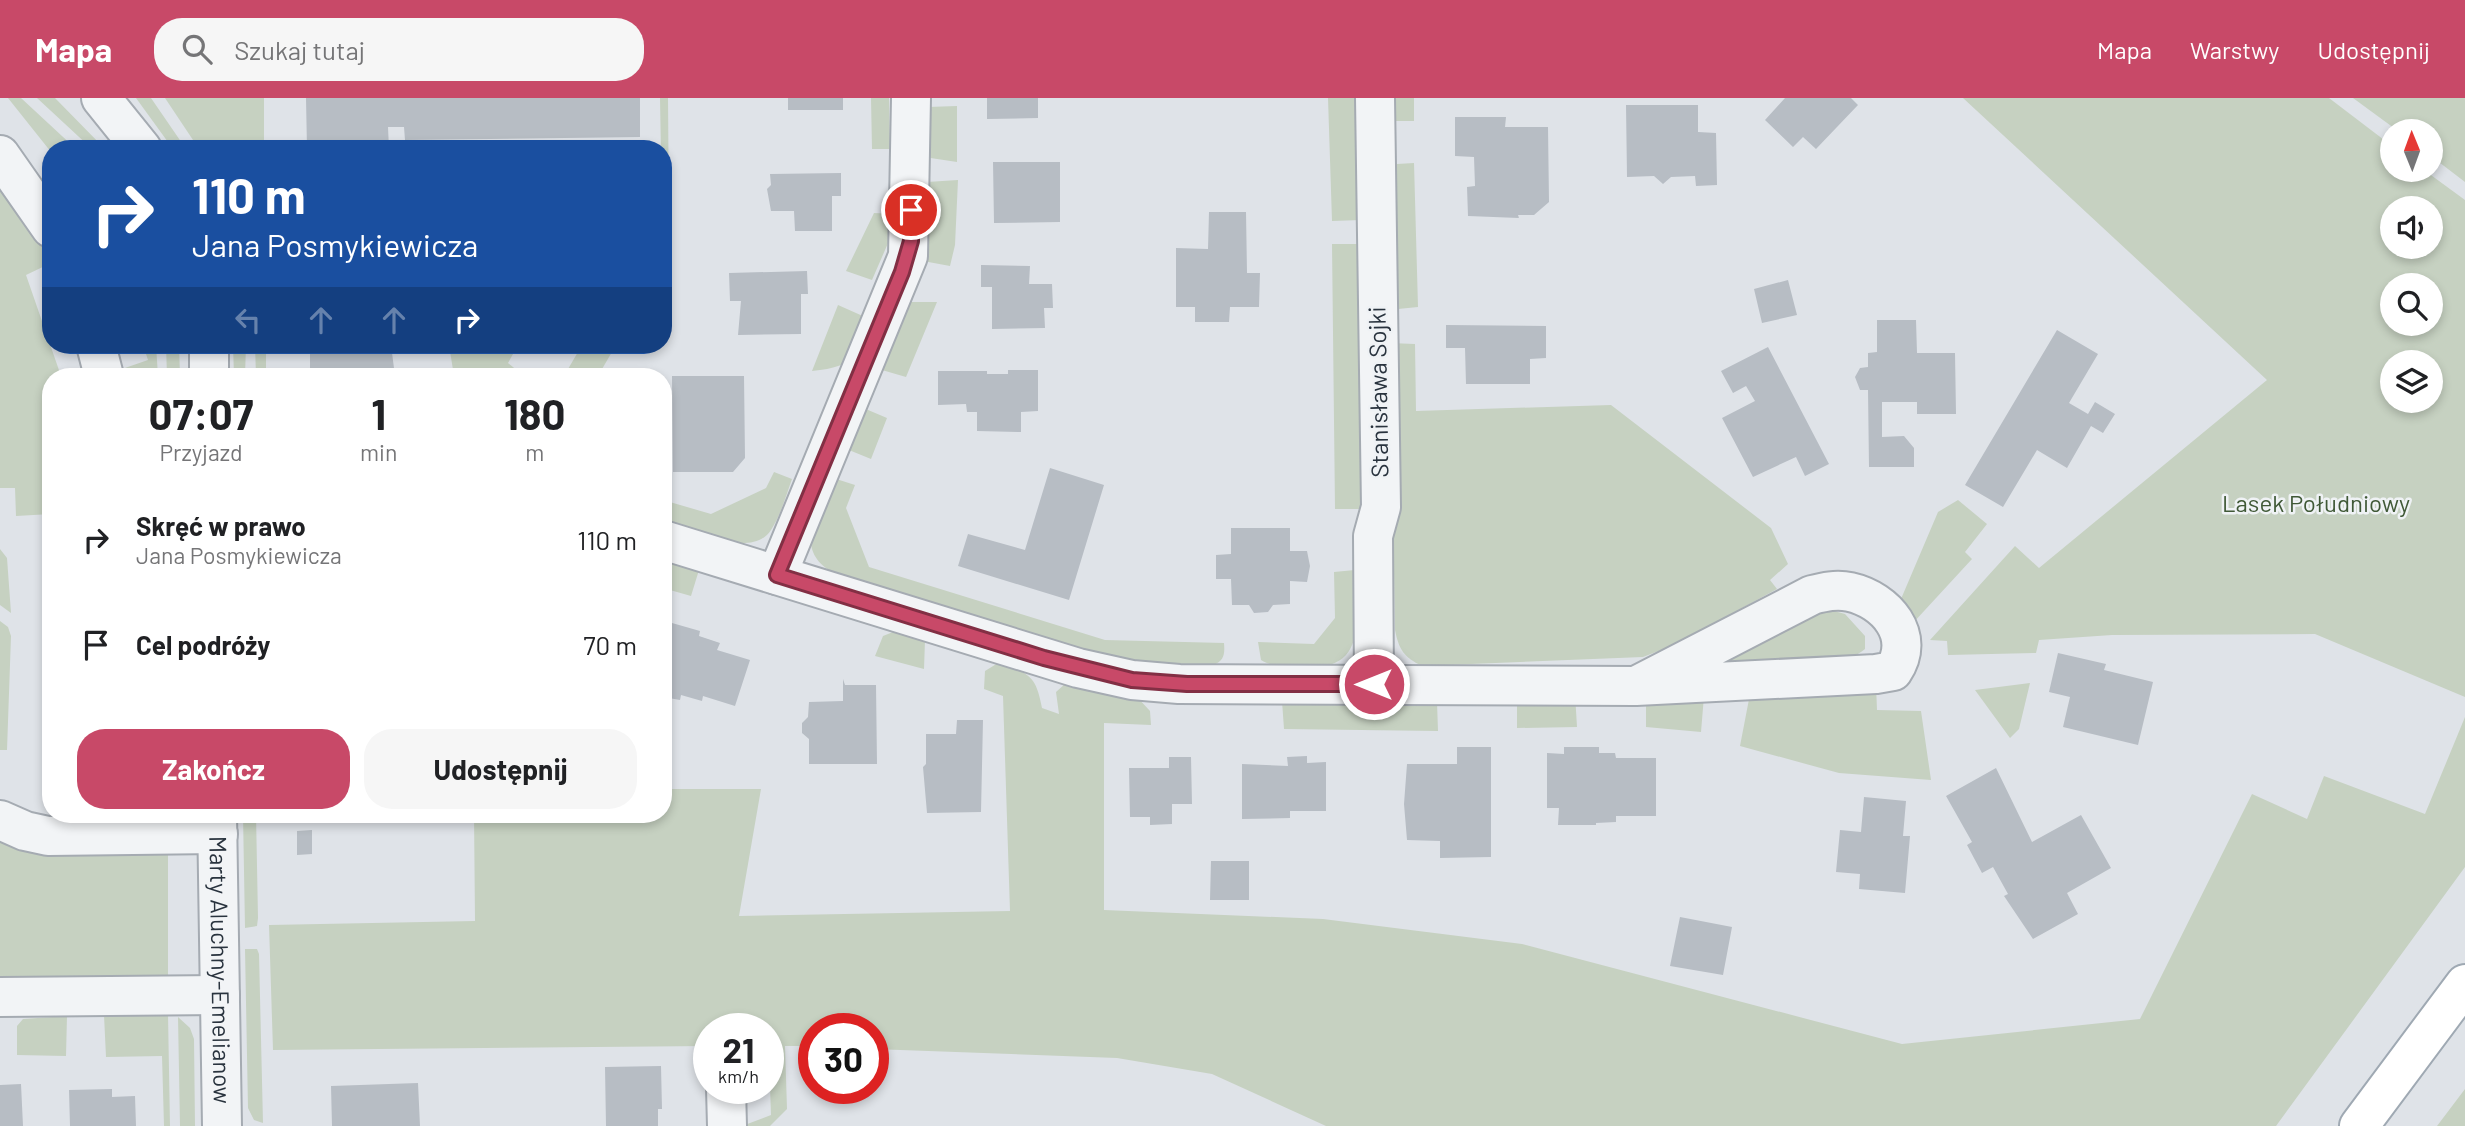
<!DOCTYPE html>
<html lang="pl">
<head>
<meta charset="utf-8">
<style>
  :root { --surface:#fff; --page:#f6f6f6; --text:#202124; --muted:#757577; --accent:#c84968 }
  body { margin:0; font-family:Barlow,sans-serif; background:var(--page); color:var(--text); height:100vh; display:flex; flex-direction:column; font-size:26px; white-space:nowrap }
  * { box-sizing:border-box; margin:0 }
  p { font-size:23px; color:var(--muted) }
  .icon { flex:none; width:38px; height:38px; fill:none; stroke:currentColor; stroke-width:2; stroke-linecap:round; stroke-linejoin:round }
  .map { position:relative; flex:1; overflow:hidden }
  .sheet { position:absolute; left:42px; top:270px; width:630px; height:455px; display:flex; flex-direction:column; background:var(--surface); border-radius:28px; box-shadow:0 4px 10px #0003 }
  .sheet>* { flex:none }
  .guide { position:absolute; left:42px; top:42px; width:630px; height:214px; border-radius:28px; box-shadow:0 4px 10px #0003; background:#1a4fa0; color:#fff; overflow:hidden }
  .needle { width:46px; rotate:359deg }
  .buttons { position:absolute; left:2380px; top:21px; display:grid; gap:14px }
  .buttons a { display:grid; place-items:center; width:63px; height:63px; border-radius:50%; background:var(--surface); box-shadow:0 4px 10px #0003; font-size:35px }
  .speed { position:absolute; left:693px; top:915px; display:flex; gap:14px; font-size:35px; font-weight:700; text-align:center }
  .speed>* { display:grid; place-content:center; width:91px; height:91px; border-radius:50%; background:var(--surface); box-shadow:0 4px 10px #0003; line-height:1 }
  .speed small { font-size:18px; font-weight:400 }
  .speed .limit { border:10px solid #d22; background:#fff; color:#111 }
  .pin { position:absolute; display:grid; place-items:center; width:60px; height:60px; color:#fff; margin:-30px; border:4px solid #fff; border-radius:50%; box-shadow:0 2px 7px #0007 }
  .me { position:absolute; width:77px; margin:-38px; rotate:270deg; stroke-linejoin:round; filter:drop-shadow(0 0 5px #0008) }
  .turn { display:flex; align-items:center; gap:24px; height:147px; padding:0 35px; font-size:32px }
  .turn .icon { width:91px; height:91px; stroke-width:2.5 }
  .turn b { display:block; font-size:49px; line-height:60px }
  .lanes { display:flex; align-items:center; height:66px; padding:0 35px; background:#0003; justify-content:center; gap:35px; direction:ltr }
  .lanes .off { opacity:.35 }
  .eta { display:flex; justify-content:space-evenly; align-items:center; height:119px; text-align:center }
  .eta b { font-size:42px; font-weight:700; line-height:49px }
  .primary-button { display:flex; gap:14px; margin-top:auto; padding:14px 35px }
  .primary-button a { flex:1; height:80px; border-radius:28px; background:var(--accent); color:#fff; font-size:28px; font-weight:700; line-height:80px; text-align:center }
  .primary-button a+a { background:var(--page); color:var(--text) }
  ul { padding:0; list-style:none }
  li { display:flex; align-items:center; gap:21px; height:105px; padding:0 35px }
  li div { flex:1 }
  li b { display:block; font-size:26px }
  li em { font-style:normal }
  header { display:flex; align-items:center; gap:42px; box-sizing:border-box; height:98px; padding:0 35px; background:var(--accent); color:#fff }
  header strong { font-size:33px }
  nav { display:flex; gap:38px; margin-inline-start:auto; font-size:24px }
  .search { width:490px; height:63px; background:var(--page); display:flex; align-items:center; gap:18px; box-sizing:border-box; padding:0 24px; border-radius:28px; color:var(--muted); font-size:26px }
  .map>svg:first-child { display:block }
</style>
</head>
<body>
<header>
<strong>Mapa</strong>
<div class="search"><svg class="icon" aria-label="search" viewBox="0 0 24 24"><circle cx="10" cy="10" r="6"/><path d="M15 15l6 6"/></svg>Szukaj tutaj</div>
<nav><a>Mapa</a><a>Warstwy</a><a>Udostępnij</a></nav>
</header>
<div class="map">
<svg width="2465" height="1028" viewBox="0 0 2465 1028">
  <rect width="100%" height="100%" fill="#dfe3e8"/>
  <path fill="#c6d1c1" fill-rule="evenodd" d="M8,0H21L76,51H51V54Z
    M37,0H55L105,51H92Z
    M136,0H151L186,51H173Z
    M165,0H264V51H199Z
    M660,0H668L669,125L663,168Z
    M871,0H889L890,51H872Z
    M1328,0H1365L1361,122L1332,123Z
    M1386,0H1414V23H1395Z
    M1963,0H2329L2392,48V72H2424L2465,102V599L2315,536L2112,537L2039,542L2036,555L1948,557L1947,543L1930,542L2015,448L2039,470L2267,282ZM2431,110V149H2392V110ZM2431,187V226H2392V187ZM2431,264V303H2392V264Z
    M2353,0H2465V84L2431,58V33H2398Z
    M957,8V64L924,59L928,9Z
    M1414,65L1418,209L1398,211L1389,207L1397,66Z
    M958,82L955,147L950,168L923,163L927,84Z
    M0,86L43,146L49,166L26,177L61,278H51V416L16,418L15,390H0Z
    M874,115L894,116L892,136L872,182L846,173Z
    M1332,146H1365L1369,357L1360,411H1335Z
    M901,204H937L906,279L875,270Z
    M838,207L865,219C852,259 859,268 812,273Z
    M1390,245L1415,246L1416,313L1611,307L1771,430L1788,466L1770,482L1777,491L1674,547L1643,559L1422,568C1404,559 1399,552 1395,532Z
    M143,247H156L158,278H123L122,271L148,262Z
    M166,247H179L180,278H167Z
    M233,247H246L245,278H234Z
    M255,247H266V278H256Z
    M449,247H518L508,265L524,278H454Z
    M582,247H616L598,278H564Z
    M861,309L887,320L871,361L844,350Z
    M774,374L792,381C786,397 781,417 771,432C752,462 690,433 663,424V402L711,416L766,390Z
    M830,379L855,387L846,410L869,469L1105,542L1224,545C1225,556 1224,563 1213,567L1146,566L1101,557L834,475C791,452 818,413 830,379Z
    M1958,402L1987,426L1965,454L1972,461L1913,525L1901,501L1938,414Z
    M0,451L7,460L11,515L0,507Z
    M663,461L699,472L691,498L663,490Z
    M1355,472C1355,517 1370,571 1308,569C1292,568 1274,570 1261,562L1258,544L1314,546L1335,520L1334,474Z
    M1827,511L1845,516L1865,538V551C1840,574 1746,570 1709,572L1782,526Z
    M0,523L8,529L11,538L7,652H0Z
    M893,534L925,542L924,571L875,558L883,538Z
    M998,565C1029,575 1036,577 1042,610L1059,616L1056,594L1066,585L1137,599L1150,613L1151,627L1104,625V812L1323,821L1522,846L1902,946L2140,921L2252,696L2307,721L2324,678L2425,716L2465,619V769L2276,1028H1326L1212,976L1117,960L873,951V931H814V948H785L787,1011L770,1028H742L771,1017L768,931H709V948L273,952L269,827L475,823L474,716H663V691H761L739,818L1010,813L1003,598L984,591L985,573Z
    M2030,585L2019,631L2010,640L1975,592Z
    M1876,587L1877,612L1921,613L1931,682L1839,675L1740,648L1750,596Z
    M1575,596L1577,629L1517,630V603Z
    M1646,596L1704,598L1701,634L1646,629Z
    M1282,603L1437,604L1438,633L1284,631Z
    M243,716H256L258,820L257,828L245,830Z
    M0,737L21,752L168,749V880L0,882Z
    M245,851H257L259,856L263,1025L254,1022L248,1010Z
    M168,916L170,1028H164L162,958L106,959L104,917Z
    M67,918L66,958L17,957V928L23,921Z
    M178,919L190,930L194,941L195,1028H180Z
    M2465,991V1028H2437Z"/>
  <path fill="#b7bdc4" d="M306,0H640V39L405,42L404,29H388L389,51H307Z
    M788,0H843V12H788Z
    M987,0H1038V20L987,21Z
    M1785,0H1851L1858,7L1816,51L1803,39L1793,49L1765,22Z
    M1626,7H1698V34L1716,35L1717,87L1696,88L1695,78L1671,79L1663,86L1654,78L1627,79Z
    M1455,19H1506L1505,29H1548L1549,104L1534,117H1518L1519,120L1468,118L1467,89L1475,88L1474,59L1455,58Z
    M993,64H1060V124L994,125Z
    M841,75V98H832V133H795L794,113H771L767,91L771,87L770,76Z
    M1209,114H1246L1247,175H1260L1259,209H1230L1229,224H1195V209H1176V150L1208,151Z
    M981,167L1030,168L1029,186H1052L1053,210H1044L1045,230L992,231V189H981Z
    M807,173L808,196H801V236L738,237L741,203H730L729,175Z
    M1788,182L1797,217L1762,225L1754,191Z
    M1877,222H1916L1917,255H1955L1956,316H1917V304H1882V339L1904,338L1914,350V369H1869L1868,292H1860L1855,279L1860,270L1868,269V255L1877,254Z
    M1446,227L1546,228V260L1530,261V286H1466L1465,250H1446Z
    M2057,232L2098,256L2069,305L2088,316L2095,304L2115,316L2103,335L2091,328L2067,370L2037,352L2003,409L1965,387Z
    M310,247H391L395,278H310Z
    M1768,249L1829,366L1805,378L1796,359L1753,379L1722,320L1755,303L1746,288L1733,295L1721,273Z
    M1008,272H1038V313L1021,314V334L977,333V314H967L966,306L938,307V273H987V276H1008Z
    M672,278H744L745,360L733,374H673Z
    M1050,370L1104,387L1069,502L958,468L968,436L1025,452Z
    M1231,430H1290V453H1307L1310,468L1307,484L1290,483V506L1273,507L1268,514L1254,515L1249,507H1232L1231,481H1216V457L1231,456Z
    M672,525L700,533L699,538L720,545L717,552L750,562L735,608L703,598L702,603L681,597L680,602L663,599V527L671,529Z
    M2058,555L2106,566L2104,572L2153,584L2138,647L2063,629L2070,599L2049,594Z
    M843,581L845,587H876L877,666H809V641L802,635V625L808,619L809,604L843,603Z
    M957,622H983L981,714L927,715L923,669L926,666V636H956Z
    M1457,649H1491V759L1440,760V743L1407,742L1404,706L1407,666H1457Z
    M1564,649H1599V655H1615L1616,660H1656V718H1616V724L1596,725V727H1558L1559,710H1547V655L1564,656Z
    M1307,658V665L1326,664V713H1290V720L1242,721V666L1288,668L1287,659Z
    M1169,659H1191L1192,706H1172V726L1150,727V719H1130L1129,670H1169Z
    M1996,670L2032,744L2081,717L2111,770L2067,795L2078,816L2033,841L2004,798L2008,796L1993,769L1982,775L1967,747L1972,744L1946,698Z
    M1864,699L1906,703L1903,738H1910L1905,795L1859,791L1860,776L1836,774L1840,732L1861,734Z
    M357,716H421V723L357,724Z
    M312,732V756L297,757V733Z
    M1211,763H1249V802H1210Z
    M1680,819L1732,829L1723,877L1670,868Z
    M661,968L662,1011H658V1028H606L605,969Z
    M418,985L420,1028H332L331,988Z
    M21,986L23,1028H0V987Z
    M112,991V999L135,998L136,1028H70L69,992Z"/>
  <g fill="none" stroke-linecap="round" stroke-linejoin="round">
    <defs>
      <g id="minor">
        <path d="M101,0L142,51"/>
        <path d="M0,57L51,130"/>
        <path d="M96,247L104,278"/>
        <path d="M209,247V278"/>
        <path d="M663,442L1078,570L1132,582L1179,586L1636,588L1876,576L1893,573C1917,538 1886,502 1850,494C1836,491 1824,494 1812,497L1636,588"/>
        <path d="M777,477L908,158L911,0"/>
        <path d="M1374,586L1373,438L1381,409L1375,0"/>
        <path id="s1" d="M217,716L222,1028"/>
        <path d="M0,722L25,733L48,738L218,736"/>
        <path d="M0,899L220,897"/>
        <path d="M726,990L727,1028"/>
      </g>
      <path id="major" d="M2359,1028L2465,886"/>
    </defs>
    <use href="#minor" stroke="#a5abb2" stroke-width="42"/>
    <use href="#major" stroke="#9fa9b3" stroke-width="42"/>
    <use href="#minor" stroke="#f2f4f6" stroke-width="38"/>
    <use href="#major" stroke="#fff" stroke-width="38"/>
  </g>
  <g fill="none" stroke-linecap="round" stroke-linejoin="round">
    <defs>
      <path id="route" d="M911,112V143L902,174L777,477L1044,560L1132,582L1187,586H1374"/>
    </defs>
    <use href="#route" stroke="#822f44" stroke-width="18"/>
    <use href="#route" stroke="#c84968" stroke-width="12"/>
  </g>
  <g text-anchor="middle" stroke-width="5" stroke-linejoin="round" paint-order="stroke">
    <g font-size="24" fill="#29333e" stroke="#eff2f5">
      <text transform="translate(1379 294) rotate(-91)" y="8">Stanisława Sojki</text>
      <text dy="8" stroke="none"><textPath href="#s1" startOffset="156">Marty Aluchny-Emelianow</textPath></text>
    </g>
    <g font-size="24" fill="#405937" stroke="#eff2f5">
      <text x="2316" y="414">Lasek Południowy</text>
    </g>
  </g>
</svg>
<div class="buttons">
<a><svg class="needle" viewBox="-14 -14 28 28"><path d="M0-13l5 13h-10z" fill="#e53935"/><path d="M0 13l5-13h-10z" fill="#757577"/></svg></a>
<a><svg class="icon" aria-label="sound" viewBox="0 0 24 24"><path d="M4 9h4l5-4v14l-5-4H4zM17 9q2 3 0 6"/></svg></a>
<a><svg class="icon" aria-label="search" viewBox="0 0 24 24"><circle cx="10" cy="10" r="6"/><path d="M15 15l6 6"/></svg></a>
<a><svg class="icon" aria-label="layers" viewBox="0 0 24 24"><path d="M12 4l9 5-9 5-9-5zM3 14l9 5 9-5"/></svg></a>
</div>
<div class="speed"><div>21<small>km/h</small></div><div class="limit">30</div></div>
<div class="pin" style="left:911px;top:112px;background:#d93025"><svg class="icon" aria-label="arrive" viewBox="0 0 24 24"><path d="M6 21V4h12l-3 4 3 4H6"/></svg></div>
<svg class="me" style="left:1374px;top:586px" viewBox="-20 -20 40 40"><circle r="17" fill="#c84968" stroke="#fff" stroke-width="3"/><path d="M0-11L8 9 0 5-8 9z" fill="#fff"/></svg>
<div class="guide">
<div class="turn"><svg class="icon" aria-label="right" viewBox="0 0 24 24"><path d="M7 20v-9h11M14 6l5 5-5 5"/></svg><div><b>110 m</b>Jana Posmykiewicza</div></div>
<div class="lanes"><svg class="icon off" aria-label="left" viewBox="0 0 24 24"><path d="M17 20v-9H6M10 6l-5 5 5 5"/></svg><svg class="icon off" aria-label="ahead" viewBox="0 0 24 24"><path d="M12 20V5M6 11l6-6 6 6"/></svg><svg class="icon off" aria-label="ahead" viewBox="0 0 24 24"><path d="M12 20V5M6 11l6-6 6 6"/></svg><svg class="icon" aria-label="right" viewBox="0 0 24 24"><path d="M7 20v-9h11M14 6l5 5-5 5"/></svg></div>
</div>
<section class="sheet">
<div class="eta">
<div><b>07:07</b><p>Przyjazd</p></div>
<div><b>1</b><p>min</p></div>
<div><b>180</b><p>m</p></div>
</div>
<ul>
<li><svg class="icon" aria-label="right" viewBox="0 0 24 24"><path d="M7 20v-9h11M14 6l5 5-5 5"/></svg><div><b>Skręć w prawo</b><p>Jana Posmykiewicza</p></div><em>110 m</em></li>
<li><svg class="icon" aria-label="arrive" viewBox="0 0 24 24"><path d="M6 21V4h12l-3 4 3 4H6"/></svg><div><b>Cel podróży</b></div><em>70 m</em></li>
</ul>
<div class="primary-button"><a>Zakończ</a><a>Udostępnij</a></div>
</section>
</div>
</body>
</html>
